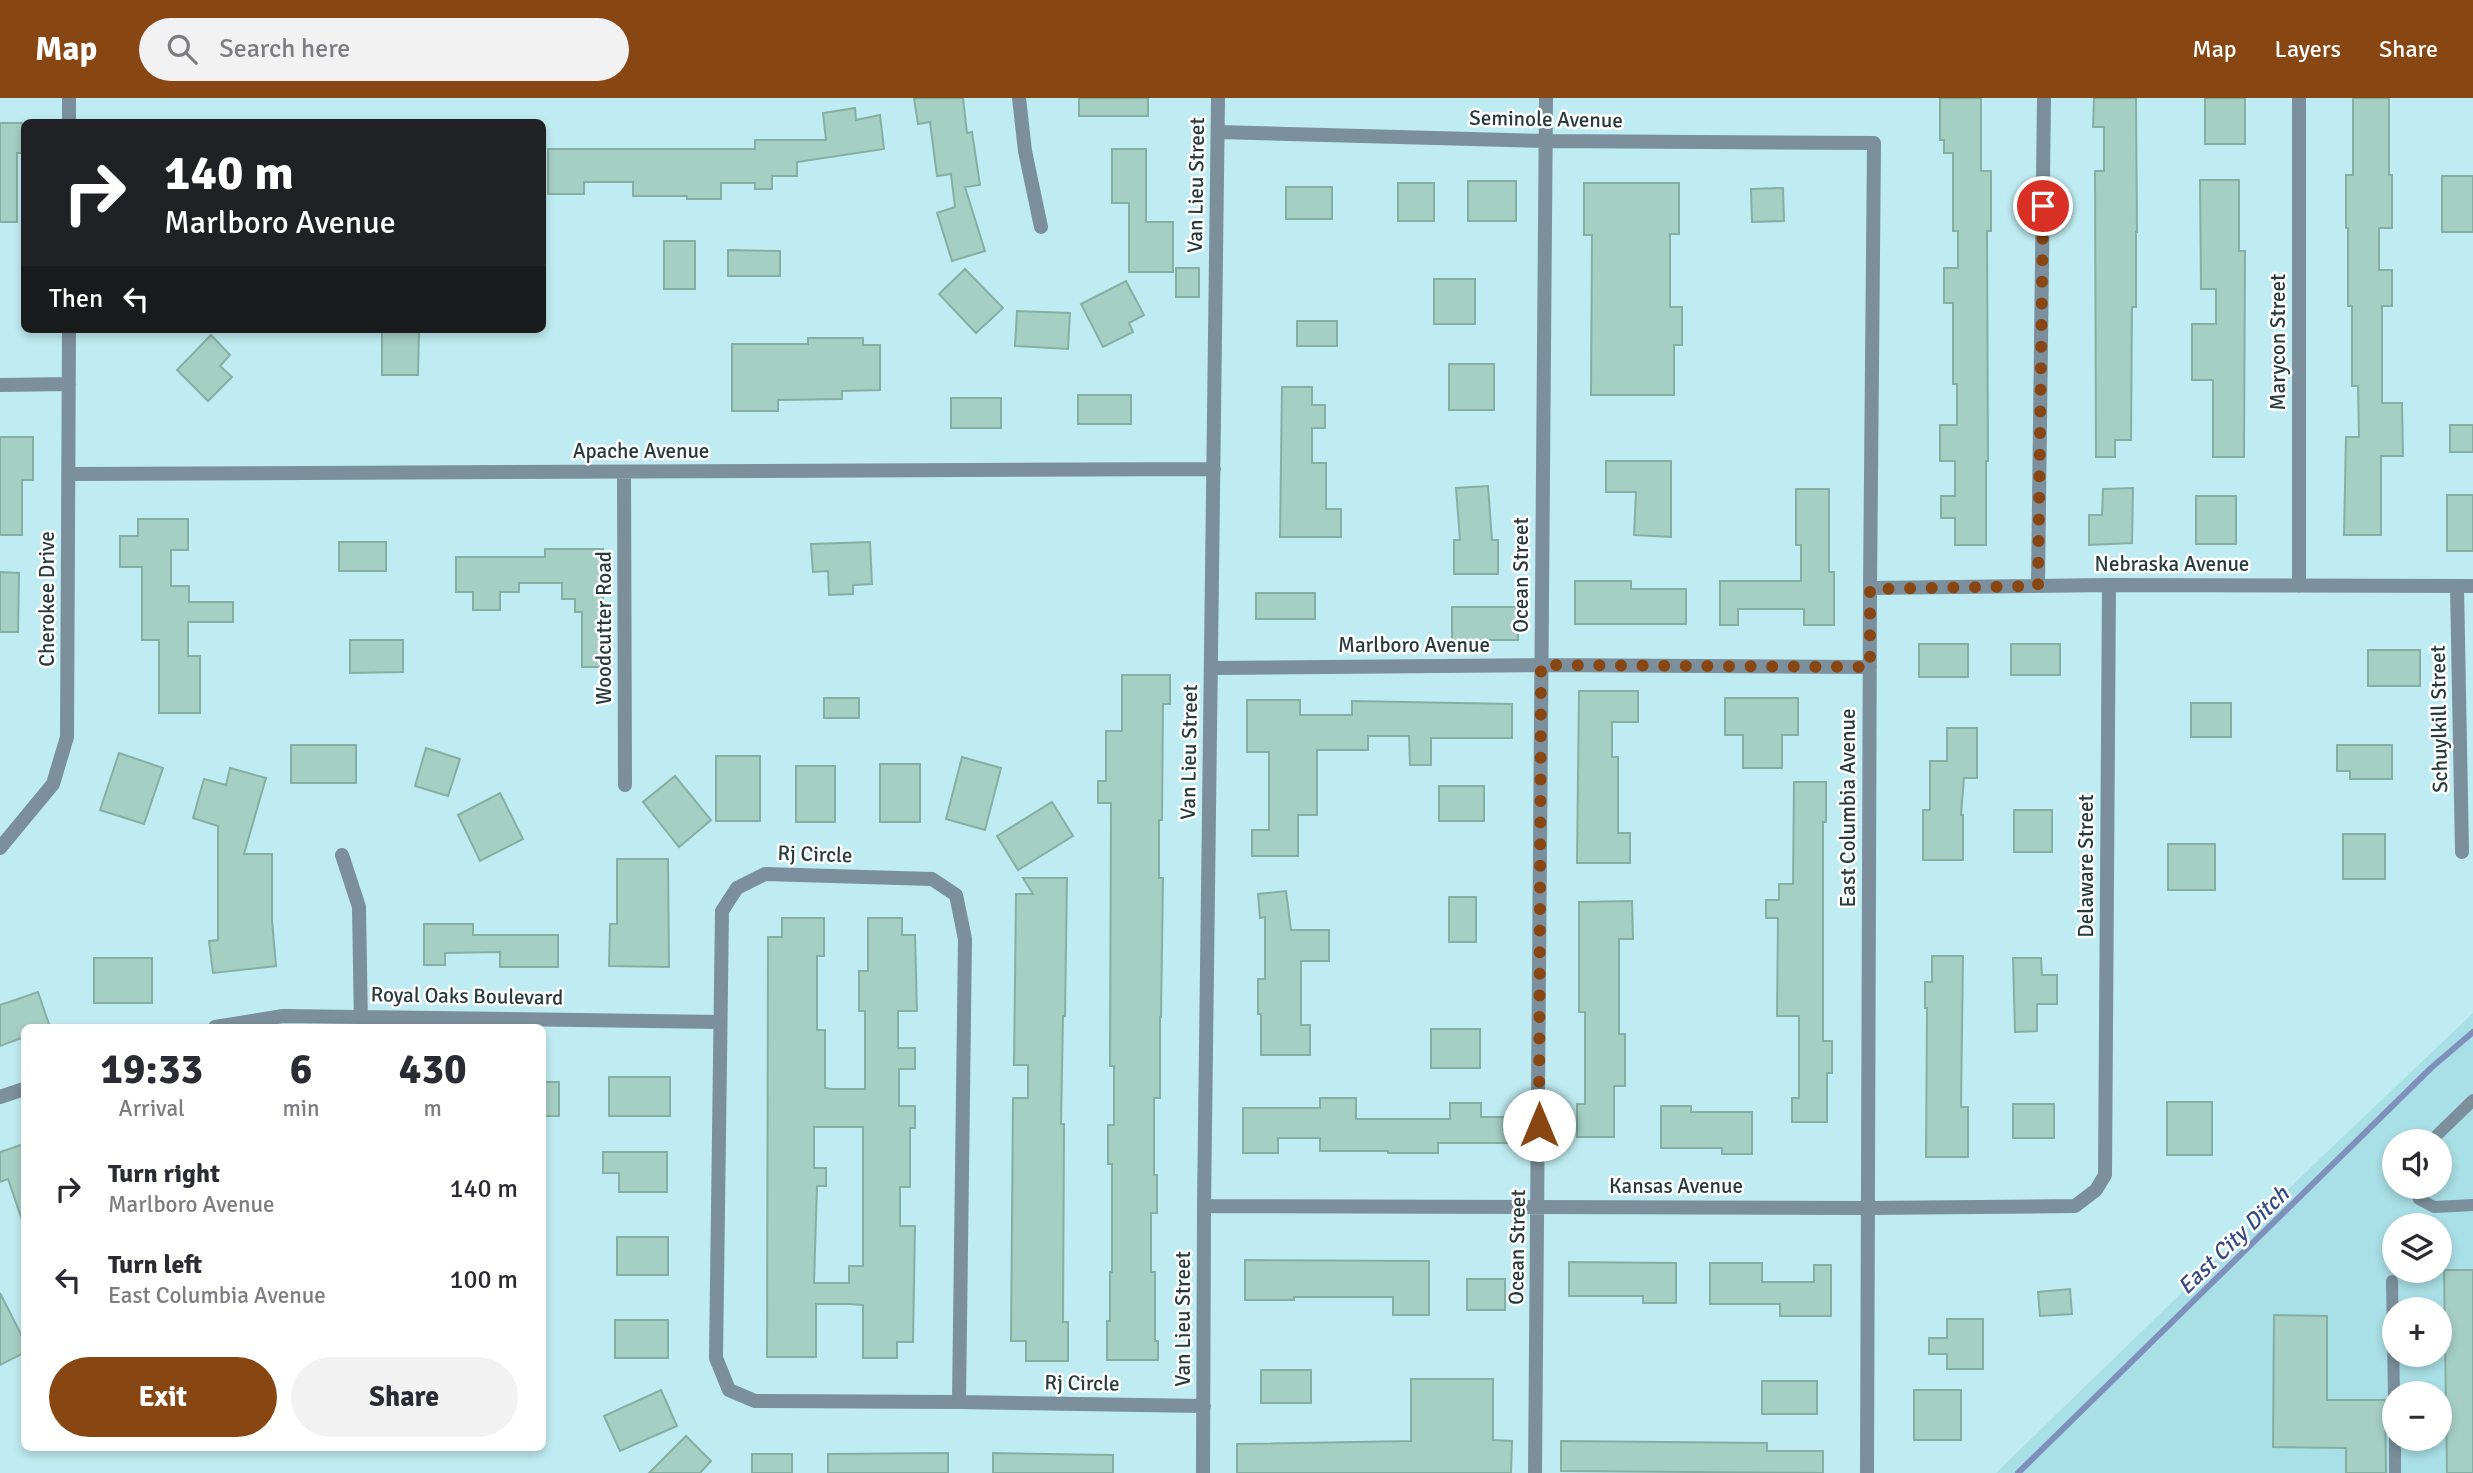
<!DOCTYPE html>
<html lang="en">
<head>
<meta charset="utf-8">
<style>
  :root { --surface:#fff; --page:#f2f2f3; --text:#2b2b33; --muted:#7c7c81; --accent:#874612 }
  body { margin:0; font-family:Signika,sans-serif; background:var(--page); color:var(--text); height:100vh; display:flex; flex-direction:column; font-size:26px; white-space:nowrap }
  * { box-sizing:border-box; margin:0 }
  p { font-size:23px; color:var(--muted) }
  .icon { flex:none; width:38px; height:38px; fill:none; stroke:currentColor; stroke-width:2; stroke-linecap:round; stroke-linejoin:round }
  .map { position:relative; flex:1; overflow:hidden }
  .drawer { position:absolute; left:21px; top:926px; width:525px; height:427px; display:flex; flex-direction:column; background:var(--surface); border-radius:10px; box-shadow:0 4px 10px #0003 }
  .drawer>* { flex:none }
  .top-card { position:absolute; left:21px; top:21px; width:525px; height:214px; border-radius:10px; box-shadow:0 4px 10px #0003; background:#202124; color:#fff; overflow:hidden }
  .controls { position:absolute; left:2382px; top:1031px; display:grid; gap:14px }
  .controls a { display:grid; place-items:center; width:70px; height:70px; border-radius:50%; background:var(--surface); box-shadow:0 4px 10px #0003; font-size:35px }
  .pin { position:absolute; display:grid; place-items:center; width:60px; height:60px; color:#fff; margin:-30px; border:4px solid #fff; border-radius:50%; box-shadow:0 2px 7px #0007 }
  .me { position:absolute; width:77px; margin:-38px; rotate:0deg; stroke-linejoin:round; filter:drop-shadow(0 0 5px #0008) }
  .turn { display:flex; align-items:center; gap:24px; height:147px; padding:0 28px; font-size:32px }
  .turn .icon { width:91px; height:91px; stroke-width:2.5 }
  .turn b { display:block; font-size:49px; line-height:60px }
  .then { display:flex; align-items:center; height:66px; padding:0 28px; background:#0003; gap:14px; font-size:26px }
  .eta { display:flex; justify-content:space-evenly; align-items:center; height:119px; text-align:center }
  .eta b { font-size:42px; font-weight:700; line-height:49px }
  .button { display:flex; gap:14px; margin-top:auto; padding:14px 28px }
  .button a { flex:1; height:80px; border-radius:42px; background:var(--accent); color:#fff; font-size:28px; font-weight:700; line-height:80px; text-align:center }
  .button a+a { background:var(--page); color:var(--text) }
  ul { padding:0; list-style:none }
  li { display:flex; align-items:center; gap:21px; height:91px; padding:0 28px }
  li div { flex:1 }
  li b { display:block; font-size:26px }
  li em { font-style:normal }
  header { display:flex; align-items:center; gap:42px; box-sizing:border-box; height:98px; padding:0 35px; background:var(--accent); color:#fff }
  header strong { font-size:33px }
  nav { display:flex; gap:38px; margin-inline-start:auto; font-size:24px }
  .search { width:490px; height:63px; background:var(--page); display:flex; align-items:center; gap:18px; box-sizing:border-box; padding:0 24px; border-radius:38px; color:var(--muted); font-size:26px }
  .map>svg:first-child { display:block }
</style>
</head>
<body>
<header>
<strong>Map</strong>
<div class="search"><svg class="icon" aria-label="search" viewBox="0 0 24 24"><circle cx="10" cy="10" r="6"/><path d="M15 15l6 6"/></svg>Search here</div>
<nav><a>Map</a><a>Layers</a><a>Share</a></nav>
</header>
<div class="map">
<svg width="2473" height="1375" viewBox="0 0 2473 1375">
  <rect width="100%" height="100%" fill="#bfecf2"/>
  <path fill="#a9dfe6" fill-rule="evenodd" d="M2473,915V1375H1996L2306,1074ZM2394,1043H2440V1088H2394ZM2394,1127H2440V1172H2394ZM2394,1211H2440V1256H2394ZM2394,1295H2440V1340H2394Z"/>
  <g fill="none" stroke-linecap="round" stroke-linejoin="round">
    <path stroke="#7f90bb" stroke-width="6" d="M2018,1375L2431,970L2473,934"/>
  </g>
  <path fill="#a6cfc3" stroke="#86afa3" stroke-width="2" fill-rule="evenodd" d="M914,0H963L967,35L972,34L980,87L965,89L985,153L952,163L937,115L955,109L951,76L937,78L930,24L918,26Z
    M1079,0H1148V18H1079Z
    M1940,0H1981V73H1991V133H1987L1988,363H1986V447H1955V420H1941V398H1955V363H1940V327H1957V286H1953V205H1944V170H1958V133H1953V55H1944V42H1940Z
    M2094,0H2136L2137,134H2136V209H2132L2131,342H2115V359H2096L2095,73H2104V29H2093Z
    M2205,0H2245V46H2205Z
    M2353,0H2389V77H2392V130H2379V172H2392V208H2382V305H2402L2403,358H2381V437H2344L2346,339H2359L2358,288H2352V208H2348V130H2346V77H2353Z
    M855,10L856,22L880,17L884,51L797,64V78H772V91H755V85H721V101H687V98H633V84H584V96H548V51H755V42H826L823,15Z
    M0,25H22V55H17V124H0Z
    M1112,51H1146V124H1173V174H1129V105H1112Z
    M2442,78H2473V134H2442Z
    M2200,82H2239V153H2245L2244,359H2213V282H2192V226H2216V191H2201Z
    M1468,83H1516V123H1468Z
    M1398,85H1434V123H1398Z
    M1584,85H1679V136H1670V209H1682V247H1674V297H1591L1592,137H1584Z
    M1286,89H1332V121H1286Z
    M1783,90L1784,123L1752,124L1751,91Z
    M664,143H695V191H664Z
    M728,152L780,153V178H728Z
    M1176,170H1199V199H1176Z
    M965,171L1003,210L976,235L939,196Z
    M1434,181H1475V226H1434Z
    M1126,183L1144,217L1129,225L1133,234L1103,249L1081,206Z
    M1017,213L1070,215L1068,251L1015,248Z
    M1297,223H1337V248H1297Z
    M382,233L419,234L418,277H382Z
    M211,237L230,257L220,268L232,279L208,303L177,272Z
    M808,240H863V247H880V292L842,293V301L778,302V313H732V246H808Z
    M1449,266H1494V312H1449Z
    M1282,289H1312V307H1325V330H1312V365H1326V411H1341V439H1280Z
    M1078,297H1131V326H1078Z
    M951,300H1001V330H951Z
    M2450,327H2473V354H2450Z
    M0,339H33V382H22V437H0Z
    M1606,363H1671V439L1634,437L1636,394H1606Z
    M1488,388L1492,442H1498V476H1454V442H1460L1456,390Z
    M2133,390L2132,445L2089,447V417H2102L2103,391Z
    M1796,391H1829V474H1834V527H1804V511H1738V527H1720V483H1801V447H1796Z
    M2447,397H2473V453H2447Z
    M2196,398H2236V446H2196Z
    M138,421H188V452H171V488H189V504H233V524H188V558H200V615H159V542H142V469H120V438H138Z
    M339,444H386V473H339Z
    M870,444L872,486L853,487V496L829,497L828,473L813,474L811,446Z
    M545,451H603V531H611V569H582V514H575V501H562V485H519V494H500V512H473V494H456V459H545Z
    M0,474L19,475L18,534H0Z
    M1575,483H1631V491H1686V526H1575Z
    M1256,495H1315V521H1256Z
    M1452,509H1518V542H1452Z
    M350,542H403V574L350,575Z
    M1919,546H1968V579H1919Z
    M2011,546H2060V577H2011Z
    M2368,552H2420V588H2368Z
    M1122,577H1170V606H1163L1162,722H1159V780H1163L1161,919H1160V1000H1154V1077H1157V1115H1151V1174H1155V1243H1158V1262H1107V1223H1110V1174H1112V1066H1108V1027H1114V968H1110L1111,705H1098V683H1106V633H1122Z
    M1579,593H1638V624H1612V659H1618V735H1630V765H1577Z
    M824,600H859V620H824Z
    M1725,600H1798V637H1782V670H1743V637H1725Z
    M1247,602H1300V617H1352V603L1512,606V640H1431V667H1410L1409,638H1368V652H1317V717H1298V758H1252V732H1269V654H1247Z
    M2191,605H2231V639H2191Z
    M1947,630H1977V680H1964L1961,717H1963V762H1923V712H1930V663H1947Z
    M291,647H356V685H291Z
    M2337,647H2392V681H2350V673H2337Z
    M426,650L460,661L448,698L415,688Z
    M119,655L163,670L144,726L100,712Z
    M716,658H760V723H716Z
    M962,659L1001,670L985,732L946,721Z
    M880,666H920V724H880Z
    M796,668H835V724H796Z
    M230,670L266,680L244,756H272V822L276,868L213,875L209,843L218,842V728L193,720L204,681L226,687Z
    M675,678L711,722L679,749L643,704Z
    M1794,684H1826V724H1823V943H1832V975H1827V1024H1792V1000H1799V918H1777L1778,820H1766V802H1779V786H1793Z
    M1439,688H1484V723H1439Z
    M500,695L523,741L480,763L458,717Z
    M1052,704L1073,738L1018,772L997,738Z
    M2014,712H2052V754H2014Z
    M2343,736H2385V781H2343Z
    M2168,746H2215V792H2168Z
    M617,761H668L669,869L609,868L610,826H617Z
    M1023,780H1067L1065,918H1063L1061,1026H1064L1063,1224H1068V1263H1026V1243H1011L1013,1000H1028V967H1014L1016,796H1033Z
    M1286,793L1291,832H1329V863H1301V927H1310V957H1261V916H1258V881H1265V819L1260,820L1258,796Z
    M1449,799H1476V844H1449Z
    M1632,803L1633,841H1619V936H1625V988H1614V1039H1577V1006H1585V914H1579V804Z
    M782,820H824V858H817V932H825V990L832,991H865V913H859V873H868V820H902V837H915L917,913H898V950H915V971H899V1008H915V1030H910V1089H900V1128H915L913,1244H897V1260H863V1207L849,1206H816V1259H767L768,839H782ZM814,1029H863V1168H849V1185H814L817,1088H826V1070H814Z
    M424,826H473V837H558V869H500V854L445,855V867H424Z
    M1932,858H1963L1961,1009H1968V1059H1926L1927,910H1925V884H1932Z
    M94,860H152V905H94Z
    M2013,860H2041L2042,877H2057V906H2037V933L2015,934Z
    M38,894L50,929H24V939L0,948V907Z
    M1431,931H1480V970H1431Z
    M609,979H670V1018H609Z
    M542,984H559V1018H542Z
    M1320,1000H1356V1021H1450V1005H1481V1019H1514V1045H1438V1055H1388V1053H1320V1040H1278V1055H1243V1010H1320Z
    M2167,1004H2212V1057H2167Z
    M2013,1006H2054V1040H2013Z
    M1661,1008H1691V1014H1752V1056H1722V1050H1661Z
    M24,1046V1121L22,1122L8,1081L0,1084V1054Z
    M603,1054H667V1094H619V1075H603Z
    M617,1139H668V1177H617Z
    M1245,1162L1429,1163V1217H1393V1199H1294V1202H1245Z
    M1569,1164L1676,1165V1205H1643V1198H1569Z
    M1710,1165H1762V1184H1814V1167H1831V1218H1780V1206H1710Z
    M2444,1172H2473V1375H2447Z
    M1467,1181H1505V1212H1467Z
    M2070,1191L2072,1216L2040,1218L2038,1194Z
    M0,1195L24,1242V1255L0,1267Z
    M2274,1217L2327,1218V1302H2385L2386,1375H2346V1350L2273,1349Z
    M1947,1221H1983V1271H1947V1256H1929V1240H1947Z
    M615,1222H668V1260H615Z
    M1261,1272H1311V1305H1261Z
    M1411,1281H1493V1342L1512,1343L1511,1375H1237V1346L1411,1343Z
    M1762,1283H1817V1316H1762Z
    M661,1292L677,1328L620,1353L604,1318Z
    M1914,1292H1961V1342H1914Z
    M686,1338L711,1363L700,1375H649Z
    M1561,1343L1767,1345V1353H1823V1375L1561,1373Z
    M948,1355V1375H828V1356Z
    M993,1355L1113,1357V1375H993Z
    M752,1356H792V1375H752Z"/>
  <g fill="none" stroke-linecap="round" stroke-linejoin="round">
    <path stroke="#7b8f9c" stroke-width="12" d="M2431,1043L2473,1002
      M2414,1088L2419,1101L2434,1109L2473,1107
      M2392,1183L2394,1299
      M2395,1340V1375"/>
    <path stroke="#7b8f9c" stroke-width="14" d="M69,0V24
      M1019,0L1025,53L1041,129
      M1218,34L1545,43L1874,45L1870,490L1867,1375
      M0,287L69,286
      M624,374L625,687
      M69,376L1214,371
      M2038,488L2044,0
      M2299,488V0
      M2457,488L2462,754
      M1870,490L2109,487L2473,488
      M1212,570L1541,567L1870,569
      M0,750L53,686L67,639L69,231
      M342,757L359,809L361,929
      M765,776L932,781L956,797L965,841L959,1304L755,1303L729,1292L716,1260L722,813L737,790Z
      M215,929L283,918L720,924
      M0,999L24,991
      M1204,1108L1867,1110L2075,1108L2096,1092L2105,1077L2109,487
      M959,1304L1204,1308
      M1203,1375L1204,1108L1218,0
      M1535,1375L1546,0"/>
  </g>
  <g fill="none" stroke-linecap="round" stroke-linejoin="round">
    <path stroke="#874612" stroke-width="12" stroke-dasharray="0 21.6" d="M1539,1027L1541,567L1870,569V491L2038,488L2043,108"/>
  </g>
  <g text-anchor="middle" stroke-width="5" stroke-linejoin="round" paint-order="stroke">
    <g font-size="21" fill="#283a3c" stroke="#fff">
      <text transform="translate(1546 21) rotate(1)" y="7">Seminole Avenue</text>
      <text transform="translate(1196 87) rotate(-89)" y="7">Van Lieu Street</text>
      <text transform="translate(2278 244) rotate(-90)" y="7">Marycon Street</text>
      <text x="641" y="360">Apache Avenue</text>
      <text x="2172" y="473">Nebraska Avenue</text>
      <text transform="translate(1521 477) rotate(-90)" y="7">Ocean Street</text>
      <text transform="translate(47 501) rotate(-90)" y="7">Cherokee Drive</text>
      <text transform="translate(604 530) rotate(-90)" y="7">Woodcutter Road</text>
      <text x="1414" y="554">Marlboro Avenue</text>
      <text transform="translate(2439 621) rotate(-91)" y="7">Schuylkill Street</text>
      <text transform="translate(1189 654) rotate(-89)" y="7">Van Lieu Street</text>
      <text transform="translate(1848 710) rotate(-90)" y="7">East Columbia Avenue</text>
      <text transform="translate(815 756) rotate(2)" y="7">Rj Circle</text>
      <text transform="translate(2086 768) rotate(-90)" y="7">Delaware Street</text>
      <text transform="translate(467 898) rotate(1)" y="7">Royal Oaks Boulevard</text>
      <text x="1676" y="1095">Kansas Avenue</text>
      <text transform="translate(1517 1149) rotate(-89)" y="7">Ocean Street</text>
      <text transform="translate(1183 1221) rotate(-90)" y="7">Van Lieu Street</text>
      <text transform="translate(1082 1285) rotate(1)" y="7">Rj Circle</text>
    </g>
    <g font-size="23" font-style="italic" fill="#364b83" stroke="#fff">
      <text transform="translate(2233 1142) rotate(-44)" y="8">East City Ditch</text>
    </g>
  </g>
</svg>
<div class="controls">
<a><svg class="icon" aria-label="sound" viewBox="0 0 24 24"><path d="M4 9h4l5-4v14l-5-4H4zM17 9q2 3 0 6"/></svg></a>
<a><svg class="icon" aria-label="layers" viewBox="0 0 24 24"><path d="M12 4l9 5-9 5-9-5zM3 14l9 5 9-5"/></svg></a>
<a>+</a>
<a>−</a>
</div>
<div class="pin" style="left:2043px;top:108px;background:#d93025"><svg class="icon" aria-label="arrive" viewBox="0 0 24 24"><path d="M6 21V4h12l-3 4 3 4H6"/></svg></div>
<svg class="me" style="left:1539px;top:1027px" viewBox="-20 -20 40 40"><circle r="19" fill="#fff"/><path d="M0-13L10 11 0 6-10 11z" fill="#874612"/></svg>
<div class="top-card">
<div class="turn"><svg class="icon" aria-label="right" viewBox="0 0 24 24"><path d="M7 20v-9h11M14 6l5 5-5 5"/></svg><div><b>140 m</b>Marlboro Avenue</div></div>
<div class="then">Then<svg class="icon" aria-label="left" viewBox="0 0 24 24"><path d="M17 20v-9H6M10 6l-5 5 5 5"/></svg></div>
</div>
<section class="drawer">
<div class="eta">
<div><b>19:33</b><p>Arrival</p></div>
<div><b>6</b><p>min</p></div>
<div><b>430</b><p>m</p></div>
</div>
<ul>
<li><svg class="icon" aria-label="right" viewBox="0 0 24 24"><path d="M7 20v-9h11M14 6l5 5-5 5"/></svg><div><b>Turn right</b><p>Marlboro Avenue</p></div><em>140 m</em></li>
<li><svg class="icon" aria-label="left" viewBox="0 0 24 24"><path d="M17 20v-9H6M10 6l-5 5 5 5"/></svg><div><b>Turn left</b><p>East Columbia Avenue</p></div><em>100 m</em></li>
</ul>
<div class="button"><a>Exit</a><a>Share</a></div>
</section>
</div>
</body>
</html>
